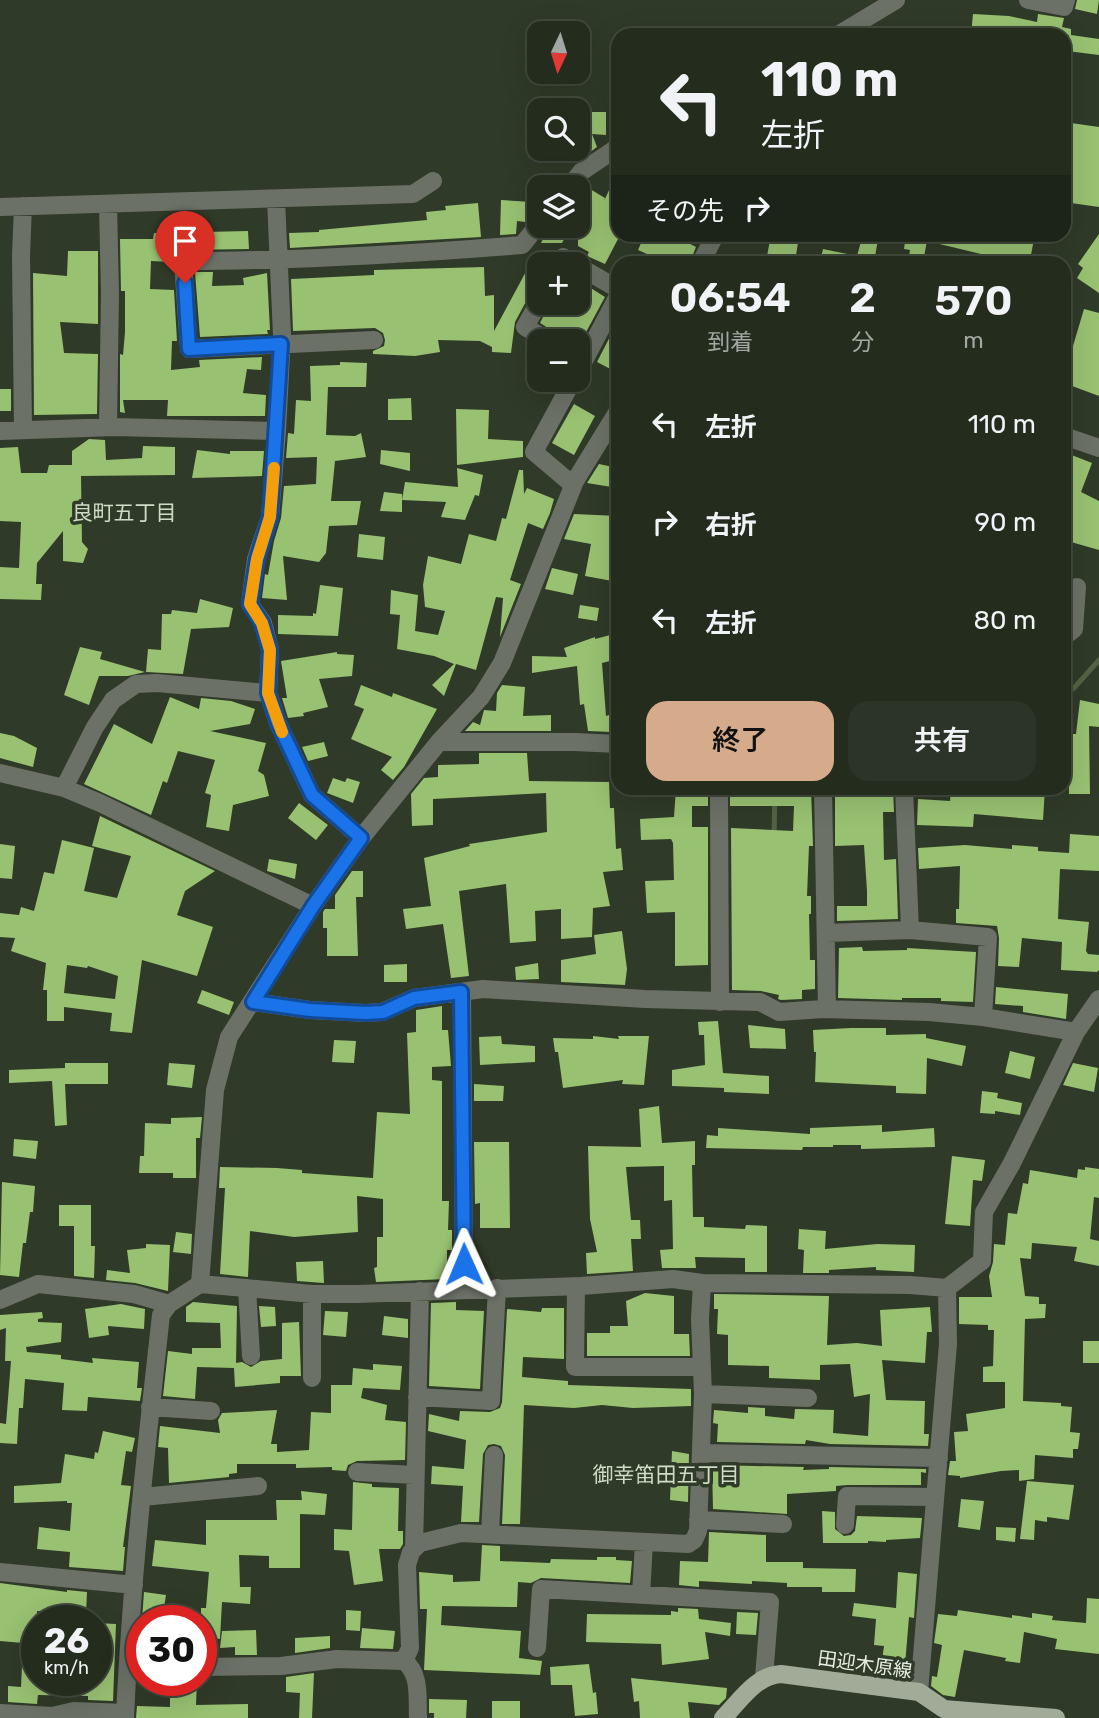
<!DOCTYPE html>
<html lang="ja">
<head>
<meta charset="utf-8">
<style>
  :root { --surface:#242c1e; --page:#2c3427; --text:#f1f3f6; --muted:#a3a7a4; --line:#41483c; --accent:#d6ab8b }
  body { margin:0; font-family:Rubik,"Noto Sans JP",sans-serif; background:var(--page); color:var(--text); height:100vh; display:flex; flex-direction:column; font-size:26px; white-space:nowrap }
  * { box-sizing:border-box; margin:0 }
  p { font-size:23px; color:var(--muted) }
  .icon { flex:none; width:38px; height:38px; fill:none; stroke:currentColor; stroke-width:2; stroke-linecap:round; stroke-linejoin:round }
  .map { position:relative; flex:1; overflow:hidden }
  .side { position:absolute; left:611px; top:256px; width:460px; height:539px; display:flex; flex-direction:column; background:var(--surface); border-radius:21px; box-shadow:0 7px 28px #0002,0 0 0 2px var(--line) }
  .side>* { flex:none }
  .banner { position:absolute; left:611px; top:28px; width:460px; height:214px; border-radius:21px; box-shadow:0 7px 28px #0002,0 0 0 2px var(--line); background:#242c1e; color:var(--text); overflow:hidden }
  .needle { width:46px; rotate:184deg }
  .buttons { position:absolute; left:527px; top:21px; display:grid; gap:14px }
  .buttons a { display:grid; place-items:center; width:63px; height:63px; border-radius:14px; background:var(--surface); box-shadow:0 7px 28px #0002,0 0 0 2px var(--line); font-size:35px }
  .speed { position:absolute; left:21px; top:1605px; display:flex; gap:14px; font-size:35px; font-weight:700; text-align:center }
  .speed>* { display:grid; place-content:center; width:91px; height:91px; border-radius:50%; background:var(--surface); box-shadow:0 7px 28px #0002,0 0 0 2px var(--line); line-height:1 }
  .speed small { font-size:18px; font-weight:400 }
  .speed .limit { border:10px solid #d22; background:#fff; color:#111 }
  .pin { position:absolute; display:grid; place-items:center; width:60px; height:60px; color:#fff; margin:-72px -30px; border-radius:50% 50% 50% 0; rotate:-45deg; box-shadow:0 0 7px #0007 }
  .pin .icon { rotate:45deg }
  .me { position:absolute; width:77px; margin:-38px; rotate:359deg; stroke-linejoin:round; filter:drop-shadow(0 0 5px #0008) }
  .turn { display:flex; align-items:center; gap:24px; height:147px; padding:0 35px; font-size:32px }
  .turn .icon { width:91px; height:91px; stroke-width:2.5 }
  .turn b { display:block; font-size:49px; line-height:60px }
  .then { display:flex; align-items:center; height:66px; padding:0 35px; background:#0003; gap:14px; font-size:26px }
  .eta { display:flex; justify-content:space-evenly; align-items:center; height:119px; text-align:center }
  .eta b { font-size:42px; font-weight:600; line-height:49px }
  .primary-button { display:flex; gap:14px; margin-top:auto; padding:14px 35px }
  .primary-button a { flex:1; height:80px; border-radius:21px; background:var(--accent); color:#111; font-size:28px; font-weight:600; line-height:80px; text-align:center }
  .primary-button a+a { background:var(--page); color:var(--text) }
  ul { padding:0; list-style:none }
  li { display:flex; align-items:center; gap:21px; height:98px; padding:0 35px }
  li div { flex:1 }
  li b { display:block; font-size:26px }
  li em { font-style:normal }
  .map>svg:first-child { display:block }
</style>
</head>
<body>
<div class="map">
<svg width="1099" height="1718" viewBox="0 0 1099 1718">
  <rect width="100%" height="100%" fill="#303a28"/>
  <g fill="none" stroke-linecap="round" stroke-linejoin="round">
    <path stroke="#536244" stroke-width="5" d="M1064,694L1074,688L1099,660
      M774,836L775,788"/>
  </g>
  <path fill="#98c171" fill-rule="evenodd" d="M1077,0H1099L1097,14L1075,9Z
    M973,14L1009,16L1037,22L1038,14L1064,18L1062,27L1071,29V35L1099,39V55L1067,51L1069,35H1006L992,32V35H971Z
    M578,98L584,112H606V135L592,134L597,147L578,161Z
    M1064,122L1099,127V207L1064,202Z
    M618,171V239L605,264L587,256L589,252L578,246V195L585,186L605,198L604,201Z
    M501,200L531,202L530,217L526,222L517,221L516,234L500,235Z
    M478,203L481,237L290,248L289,233L319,232V230L427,220L426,212L446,210L445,206Z
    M550,226H571L562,243H541Z
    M248,231L249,249L183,250L176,252L172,262L151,261L150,289L174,290L177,341H172L171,370L200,367L199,360L262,357L261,370L247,369L243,393L266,395L265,416H167L168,400H123L125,413L120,412V354L123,355L125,332V291H121L120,239H153L154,233L205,236V232Z
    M645,234H671L696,247L690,262H665L638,250Z
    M771,234L799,236L795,262H766Z
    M863,234H879L874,262H820L823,249L857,256Z
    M906,234H1035L1030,260L1012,257L1011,262H979L981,254L927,241L923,262H908L910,250L904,249Z
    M1099,234V293L1077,278L1083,268L1078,264Z
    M68,251H98V324L60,322L64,353L98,354L97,414L34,415L33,273L67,276Z
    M539,265V284L529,296L515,322L511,353L492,352V347L480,341L438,340L440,352L415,356L373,354V351L384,346L385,340L383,333L375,328L293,331L291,279L374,275V270L484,267L485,296L494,295V331L529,266Z
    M195,272H213L212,286L244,285L243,278L267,273L270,330H267L268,334L200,337Z
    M578,280L605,297L578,347V341H569L540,323L550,303H578Z
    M1084,309L1099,313V396L1064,383V346H1073Z
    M618,321V373L597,362Z
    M340,362L367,363L366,387H328L326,435L355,436L361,433L366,457L335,461L331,501H361L357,525L329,526L326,553L319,562L283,556L287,600L262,598L265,574L268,575L274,541L281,518L284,486L316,484L317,457L286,458L288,433L294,434L296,400L311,401L310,366L340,365Z
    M0,389H11V411H0Z
    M411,398L412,420H388V399Z
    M574,404L595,416L574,455L552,443Z
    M456,409L489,410L488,439L523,441V457L457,465Z
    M89,439L105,440L106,460L142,458L143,446L175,447V475L81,476L82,542L88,549L83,563L63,561V531L37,563L36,584H42L41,600L0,599V567L19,568L21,522L0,521V448L18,447L21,473H47L49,465H72V451Z
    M197,450L230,454V451H264L262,476L192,478Z
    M381,450L410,453V471L380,464Z
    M1064,452L1092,463L1081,492L1099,501V550L1064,540Z
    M599,464L618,468V488L587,483Z
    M457,468L483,475L479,496L475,495L465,520L441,517L446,502L402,500L405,482L458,487Z
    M519,470H523L524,494L527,488L554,499L550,513L543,529L528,523L510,580L521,584L500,637L503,598L496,597L476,670L456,664L444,696L432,685L454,664L434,656L397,649L400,615L390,614L391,590L418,595L415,631L438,635L445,611L425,607L423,585L428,556L461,564L469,534L496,541L502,518L506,519Z
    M384,492L402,494V512L380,511Z
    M574,514L618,516V582L585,576L591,544L564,539Z
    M359,534L385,537L383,560L357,557Z
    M552,568L578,574L573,595L545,589Z
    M320,585L343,588L338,636L278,634V615L313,616V613L316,614Z
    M200,599L233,608L229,627L191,629L183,674L146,672L148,649L161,650L162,614H171L172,610L197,613Z
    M580,605L599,608L597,621L578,618Z
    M618,633V659L602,663L606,716L609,715L612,732L588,731L584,704L580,705L577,666L532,673V656L567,657L564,648L595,637V639Z
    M80,647L102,652L100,659L145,672L128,676H99L89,705L64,695Z
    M337,652V654L354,655L352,676L319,679L328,707L303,713L304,716L288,718L282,698H287L281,661Z
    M361,685L392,697L393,693L437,709L404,767L393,780L381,770L392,757L351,739L364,709L354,705Z
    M502,685L525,687L523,716L551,715V731H465L473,722L480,725L484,710L496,711L497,693Z
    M170,697L199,709L201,698L231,701L255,709L250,724L210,731L266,743L258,771L264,775L269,796L233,805L229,831L206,827L211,795L205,793L215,760L178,751L167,783L163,781L151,815L84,784L114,724L152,744Z
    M1080,700L1099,704V727L1089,726L1090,794H1069V734H1076Z
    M0,733L14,736L37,748L33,767L0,758Z
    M324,742L328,756L308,761L302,747Z
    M479,753H527L529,781L609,782L610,808H614L616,849L621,848L623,870L603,872L610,906L593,908L592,937L561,939V909L535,911L536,941L510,943L506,884L459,891L469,976L451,978L443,924L406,929L403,909L431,906L424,858L470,846L469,844L547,832L546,793L433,799V825L412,826L411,794L424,778L438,777V765L479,764Z
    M333,778L345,782L347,778L360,782L353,803L327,793Z
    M676,788H708V806H692V827H708V965L675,966V912L647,913L645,881L674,880L673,843L671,839L641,840L640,819L674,817Z
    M730,788H811L813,846H809L807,896H811V914H809L810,960H815V989L802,990V999L781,1000L778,999L779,995L761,991L732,990L731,828L793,831L794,806H730Z
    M951,788H975V793L1021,796L1022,788H1045L1043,820L974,814L973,827L917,825L918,799L950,801Z
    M893,790L894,812H883L884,860L896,859L898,919L837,921V906H867V891L864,845L835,846V796Z
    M299,803L328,825L316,840L288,818Z
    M100,816L215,871L185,891L177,915L213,927L197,976L142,960L132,1033L110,1031L112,1013L64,1007V1021H47V990H43L46,963L11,951L15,938L0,937V913L19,915L21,907L34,911L44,872L54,874L62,840L94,848L84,891L117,898L131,856L92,846ZM67,965L87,968L88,966L118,976L115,999L64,993Z
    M1070,834L1099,836V871L1060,869L1058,919L1089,922L1086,951L1088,954L1099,955V970L1097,972L1061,970L1062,942L1022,938L1019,967L998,966L999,938L997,926L956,923V909H959L960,866L919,869L918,848L965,845L1012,849V845L1038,847V851L1069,853Z
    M0,844L15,846L12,879L0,878Z
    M269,859L297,864L295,879L267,871Z
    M352,871H363V897H356L358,956H327V928H323V912L325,909H335V895Z
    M622,931L627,969L625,985L561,982V960L596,954L594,935Z
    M862,947L863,951L907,950V948L976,952L973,1002L941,1001V998H902V1000L838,998L839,948Z
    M538,963L539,979L516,980L515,967Z
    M407,964V982H384V965Z
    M996,987L1068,994L1066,1019L1023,1012V1006L995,1004Z
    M202,990L234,1002L229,1015L197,1003Z
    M442,1006V1030H448L451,1066L432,1067V1080L442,1081V1201H449L448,1230H452V1250H447V1279L376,1282L374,1268L377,1267V1237H383V1199L357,1196L358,1232L294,1237L250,1231L248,1277L220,1274L225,1188H219L220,1167L277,1168L302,1170V1173L373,1178L377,1112L410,1114L407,1033L416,1032V1010Z
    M718,1021L723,1073L769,1076V1094L724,1092V1088L672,1086V1070L705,1065L704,1035H699L698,1022Z
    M748,1025L785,1029L786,1049L750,1048Z
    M851,1028H886V1035L926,1034V1038L966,1046L962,1066L927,1058L926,1094L896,1093V1086L815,1082L816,1052H814L813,1030Z
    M501,1036L502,1044L535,1046V1062L480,1065L479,1037Z
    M593,1036L619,1039L618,1036H649L644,1085L622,1084L623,1080L563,1088L558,1052H555L553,1038L593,1039Z
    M334,1040L356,1041L354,1063L332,1062Z
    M1010,1051L1035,1057L1030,1079L1005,1073Z
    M65,1063H108V1084H65L67,1125L55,1126L52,1081L9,1083V1070L65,1068Z
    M169,1063L195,1065L192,1088L167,1085Z
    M1073,1063L1098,1068L1094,1092L1063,1085Z
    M474,1084L504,1086L503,1101H474Z
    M982,1091L998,1093L997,1098L1022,1103L1020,1115L995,1111V1114L980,1113Z
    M659,1106L662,1143L695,1141V1165H692L693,1217H704V1227L745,1229L746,1225L767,1226V1272H745V1258L695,1257L696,1268H662L660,1250L673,1249L672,1200L664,1201V1166L626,1167L631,1220H640L641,1239H631L633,1271L587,1274L586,1253L597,1252L590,1219L588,1146L641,1147L639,1109Z
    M202,1117L200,1138H196V1178H173V1173H139L140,1156H144L145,1123L171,1124V1118Z
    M882,1125V1132L934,1128L935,1147L861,1149V1145H833V1147H803L802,1150L706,1148L707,1135L718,1136V1128L810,1134V1128Z
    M14,1139L38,1141L36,1159L13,1156Z
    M474,1142H509L510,1228H480V1203L475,1204Z
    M952,1156L985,1160L982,1181L973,1180L970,1226L945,1224Z
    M1085,1167L1099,1169V1198L1094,1197L1090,1239L1099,1241V1266L1074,1261L1077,1247L1032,1243L1031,1259L1020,1258L1025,1296L1039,1297V1304H1046L1045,1318L1025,1319L1023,1401L1061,1403V1406L1072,1407L1070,1432L1080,1433L1078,1449H1073V1458L1035,1455L1034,1479L1019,1481V1470L1001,1471L960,1478V1476L948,1475L950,1461H956L954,1432L968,1431L966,1414L1005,1408V1382H983V1367L993,1366L994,1330H988V1325L959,1324V1297H992L989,1276L993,1262L994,1244L1005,1245L1008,1213L1017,1214L1023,1183L1028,1184L1030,1170L1077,1178L1078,1169L1085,1170Z
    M2,1182L35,1186L33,1212H30L26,1243H23L19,1277L0,1275Z
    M59,1205H91V1246H95L94,1278L74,1276V1226H59Z
    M799,1229L826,1231L825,1249L877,1244L915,1245L914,1272L876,1270V1267L829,1270V1273H803L804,1250L798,1249Z
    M176,1232L192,1234L191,1254L173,1252Z
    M146,1244L170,1245L168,1291L135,1283L106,1280L107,1270L130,1273L127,1250L146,1248Z
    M323,1261L324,1283L297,1281L296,1262Z
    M645,1293L674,1296V1334H689L690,1356H587V1333H610V1326H628L626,1301Z
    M714,1294L829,1296L827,1345L857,1343L882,1346L880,1310L930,1307L932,1332H927L925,1363L882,1360L886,1400L925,1401L924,1434H929L928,1446L830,1444L806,1440L805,1444L717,1442L718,1424L713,1423L714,1410L748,1413V1407L765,1408V1416L794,1419L795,1409L834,1410L833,1433L868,1436L870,1394L854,1397L850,1364L820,1365V1380L769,1378V1366L728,1365V1335L717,1334L718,1309H714Z
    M193,1302L237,1306L236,1363L242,1362L251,1367L261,1361L282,1359V1323L299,1322L301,1376H280V1383L235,1387L234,1368L197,1367L195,1399L163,1396L168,1351L192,1354V1348H221L220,1323L186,1322V1307Z
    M456,1302V1310L484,1311L480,1389L429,1386L431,1303Z
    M121,1304L145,1309L144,1329L108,1326L109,1335L89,1338L85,1309Z
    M259,1306L275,1307L276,1326L261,1327Z
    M542,1308H564V1359L523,1357L522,1377L568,1381V1385L691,1389V1406L633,1408L602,1405L574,1408L524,1405L520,1524H502L505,1455L501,1446L494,1444L488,1445L483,1454L479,1522H461L463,1486L431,1484L432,1466L464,1469L466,1440L428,1431L429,1414L459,1421L460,1411L490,1412L500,1408L502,1402L507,1309L541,1312Z
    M325,1311L348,1312L346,1337L323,1335Z
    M42,1312L43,1318L38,1319V1322L62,1323L61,1342L26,1347L27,1352L61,1355V1359L93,1363L92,1358L139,1362L137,1388H142L140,1401L88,1397L87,1411L62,1410L64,1383L25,1379L23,1408H19L17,1444L0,1443V1423L6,1424L11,1361H5L6,1328L0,1330V1315Z
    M384,1316L408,1319V1338L382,1335Z
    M1083,1341H1099V1363H1083Z
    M373,1364L402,1366L400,1390L363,1388L361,1398L387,1405L385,1420L406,1422L405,1460L357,1461L348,1465L346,1471L332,1470V1467L296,1468V1464H237V1473L229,1474V1477L169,1483L168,1448L158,1447L160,1426L220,1433L218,1420L222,1413L277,1410L271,1444H277V1452L309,1450L311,1412L331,1413V1385H352L353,1368L373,1370Z
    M103,1431L135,1438L132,1452L126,1451L121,1485L131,1486L123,1547H125L123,1571L69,1567L70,1552L37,1549L39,1527L70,1531L72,1503H67V1501L14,1503V1486L61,1483L65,1454L94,1459L95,1452L98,1453Z
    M672,1451L689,1454L688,1502L670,1500Z
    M712,1465L804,1467L803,1470L829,1469V1467L926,1469V1473L921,1472V1485H847L836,1486V1491L787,1494V1514L713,1509Z
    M1027,1481L1074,1485L1069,1520L1047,1517V1522L1035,1520L1034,1540L1020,1539Z
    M353,1482L372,1484V1487L399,1488L398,1531H403V1544L400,1549H379L383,1581L354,1585L349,1551L334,1550V1529L352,1530Z
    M301,1491L327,1494L325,1515L300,1514V1568H269V1556L239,1555L240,1587H251L250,1604L222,1602L220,1639L201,1636V1608H206L209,1572L152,1566L155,1540L206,1545V1520H277L276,1500H302Z
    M961,1499L984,1501L980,1530L958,1527Z
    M822,1511L835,1512V1529L844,1536L851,1535L855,1531L857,1516L922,1518L920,1538L886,1540V1542L868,1541V1543H823Z
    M996,1527L1016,1528L1015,1542L996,1540Z
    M709,1532L766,1535V1562H803V1568L856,1569L855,1592H822V1587H787V1583L752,1581V1584L699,1581V1587L679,1585L680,1561L708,1562Z
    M482,1545L500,1546V1561L550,1563L551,1559L597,1560V1557H616V1560L632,1561L630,1583L541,1578L531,1583L518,1582L517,1607L442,1606L441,1625L521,1631L519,1658L542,1661L540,1675L424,1670L427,1609H420L419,1572L453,1575V1582L480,1581Z
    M898,1572L917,1574L914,1618L909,1617L905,1665H910L909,1679L880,1675L884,1646L874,1645L876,1619L852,1616L854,1603L896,1608Z
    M0,1583L67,1592V1590L87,1592L86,1614L37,1611V1680H96V1623L116,1624L113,1701L88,1700V1696L38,1695L37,1704L8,1702V1686L21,1687L23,1643L0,1641Z
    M144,1592L166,1595L162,1620H142Z
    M1087,1598L1099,1599V1654L1055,1649L1057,1639L1024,1632L1020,1663L1005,1661L1006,1658L964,1650L955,1697L943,1695L931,1686L932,1676L937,1677L942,1645L934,1643L938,1614L957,1616L958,1610L1012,1618V1615L1032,1618V1613L1053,1616L1052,1620L1086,1623Z
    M678,1608L698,1609L699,1619L731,1623L730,1636L705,1632L709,1659L662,1665L661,1644L586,1642L587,1614L671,1615V1611L678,1612Z
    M346,1610L361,1611L360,1631L346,1630Z
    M737,1612L758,1613L756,1635L736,1634Z
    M362,1628L395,1631L393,1649L360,1648Z
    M256,1630L257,1655H235V1647L220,1648L222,1631Z
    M330,1636V1648L295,1653V1638Z
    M589,1664L593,1693L596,1692L598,1714L575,1716L572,1685H551L550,1667Z
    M314,1673L312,1718H299L300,1693L286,1692V1677Z
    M631,1678L727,1688L726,1698L719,1705L688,1702L690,1718H640L639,1701L634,1702Z
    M170,1680H197L196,1705L248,1704V1718H136L137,1706L170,1707Z
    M429,1699L467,1700L466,1718H434V1713H429Z
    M492,1701H520V1718H492Z"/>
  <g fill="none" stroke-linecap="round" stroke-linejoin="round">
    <path stroke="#6c7168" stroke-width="18" d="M1028,0L1064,7L1066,0
      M838,35L896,0
      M569,187L581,172L618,147
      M276,199L282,335L277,431L270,517L256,559L250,604L263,623L270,650L268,693L278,723L312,795L361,838
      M108,204L110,294L108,427
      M0,207L413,194L433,181
      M701,262L716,234
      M560,264L563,257L575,264
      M578,266L618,289
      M539,302L525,327L549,341
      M374,340L189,349L183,261C297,261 409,254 522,245L539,224
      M578,372L618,296
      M23,430L21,255L23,206
      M0,431L114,427L277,431
      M1064,436L1099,448
      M573,485L534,452L573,380
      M1064,637L1074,629L1077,587
      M439,742H575L618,744
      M0,773L64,788L100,803L313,906
      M64,788L95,727L113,700L136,684L157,683L268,693
      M719,788L720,1002
      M823,788L827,1009
      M904,788L910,930
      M826,933L910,930L988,937L983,1017
      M462,992L464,1289
      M253,1002L310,1010L366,1013L382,1012L414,998L483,989L645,999L760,1002L779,1012L823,1009L929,1012L983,1017L1076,1032
      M200,1284L215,1090L229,1037L313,906L361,838L439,742L481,697L502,663L575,481L618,411
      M576,1286L575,1367H702
      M247,1288L251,1356
      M0,1300L38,1284L134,1294L169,1304
      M312,1378V1294
      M703,1394L808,1398
      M417,1397L491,1401L497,1288
      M150,1407L211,1411
      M701,1453L939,1458
      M357,1472L415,1475
      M142,1497L258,1486
      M698,1520L783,1524
      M845,1525L847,1496L935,1497
      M490,1534L494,1455
      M414,1549L420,1291
      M0,1572L134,1585
      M641,1595L644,1542
      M537,1648L541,1589L770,1602L764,1677
      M404,1661L410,1648L407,1565L411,1552L420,1543L461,1533L688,1544L694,1540L698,1531L703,1394L700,1319L702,1283
      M201,1667L281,1666L337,1659L404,1661C421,1674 417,1698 418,1718
      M919,1692L948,1344L947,1288
      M0,1713L52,1716L74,1711L125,1713
      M125,1718C131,1583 146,1449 161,1315L169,1304L200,1284L312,1294H358L581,1286L673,1279L702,1283L910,1285L947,1288L982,1261L984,1212L1012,1163L1076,1032L1099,999"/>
    <path stroke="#a1ab98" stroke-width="18" d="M723,1718C740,1701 756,1675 781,1674L919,1692L944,1709L1056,1718"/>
  </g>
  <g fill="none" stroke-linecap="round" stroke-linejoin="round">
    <defs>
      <path id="route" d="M185,283L189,349L281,344L270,517L257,559L250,604L262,623L270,650L268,693L278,723L312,795L361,838L313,906L253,1002L310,1010L366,1013L383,1012L414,998L461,992L464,1264"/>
    </defs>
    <use href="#route" stroke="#114b97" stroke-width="18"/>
    <use href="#route" stroke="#1a73e8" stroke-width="12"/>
    <path stroke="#f59e0b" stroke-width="12" d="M274,468L270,517L257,559L250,604L262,623L270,650L268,693L282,732"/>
  </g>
  <g text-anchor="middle" stroke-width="7" stroke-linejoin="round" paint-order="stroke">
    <g font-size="19" fill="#e9efe3" stroke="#303a28">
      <text transform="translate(865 1664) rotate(8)" y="7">田迎木原線</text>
    </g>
    <g font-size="21" fill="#cfdcc5" stroke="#303a28">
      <text x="124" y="520">良町五丁目</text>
      <text x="666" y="1482">御幸笛田五丁目</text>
    </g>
  </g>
</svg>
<div class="buttons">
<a><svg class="needle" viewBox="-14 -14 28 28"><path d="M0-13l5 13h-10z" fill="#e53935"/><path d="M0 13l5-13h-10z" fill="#a3a7a4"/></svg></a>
<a><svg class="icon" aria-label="search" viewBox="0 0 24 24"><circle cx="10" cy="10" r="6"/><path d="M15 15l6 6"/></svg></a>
<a><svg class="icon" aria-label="layers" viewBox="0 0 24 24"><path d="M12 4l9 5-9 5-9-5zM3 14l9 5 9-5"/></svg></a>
<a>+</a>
<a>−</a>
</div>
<div class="speed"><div>26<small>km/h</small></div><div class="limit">30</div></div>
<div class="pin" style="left:185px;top:283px;background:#d93025"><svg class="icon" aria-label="arrive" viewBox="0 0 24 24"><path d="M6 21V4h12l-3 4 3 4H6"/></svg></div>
<svg class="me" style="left:464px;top:1264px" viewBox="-20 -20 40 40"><path d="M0-17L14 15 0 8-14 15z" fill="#1a73e8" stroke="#fff" stroke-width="4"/></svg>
<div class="banner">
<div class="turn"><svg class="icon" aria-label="left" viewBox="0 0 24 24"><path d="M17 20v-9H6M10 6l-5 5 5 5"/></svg><div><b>110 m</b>左折</div></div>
<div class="then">その先<svg class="icon" aria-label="right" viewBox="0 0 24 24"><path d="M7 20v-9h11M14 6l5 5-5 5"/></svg></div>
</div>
<section class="side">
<div class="eta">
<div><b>06:54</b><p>到着</p></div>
<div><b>2</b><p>分</p></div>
<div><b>570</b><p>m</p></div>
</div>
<ul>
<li><svg class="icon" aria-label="left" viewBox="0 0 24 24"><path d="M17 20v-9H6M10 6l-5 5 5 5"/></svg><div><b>左折</b></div><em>110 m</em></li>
<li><svg class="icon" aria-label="right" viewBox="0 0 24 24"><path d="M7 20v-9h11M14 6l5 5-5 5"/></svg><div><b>右折</b></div><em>90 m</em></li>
<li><svg class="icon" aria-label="left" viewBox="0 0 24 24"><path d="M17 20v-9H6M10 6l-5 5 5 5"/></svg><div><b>左折</b></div><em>80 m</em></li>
</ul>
<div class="primary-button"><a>終了</a><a>共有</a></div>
</section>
</div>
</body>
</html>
